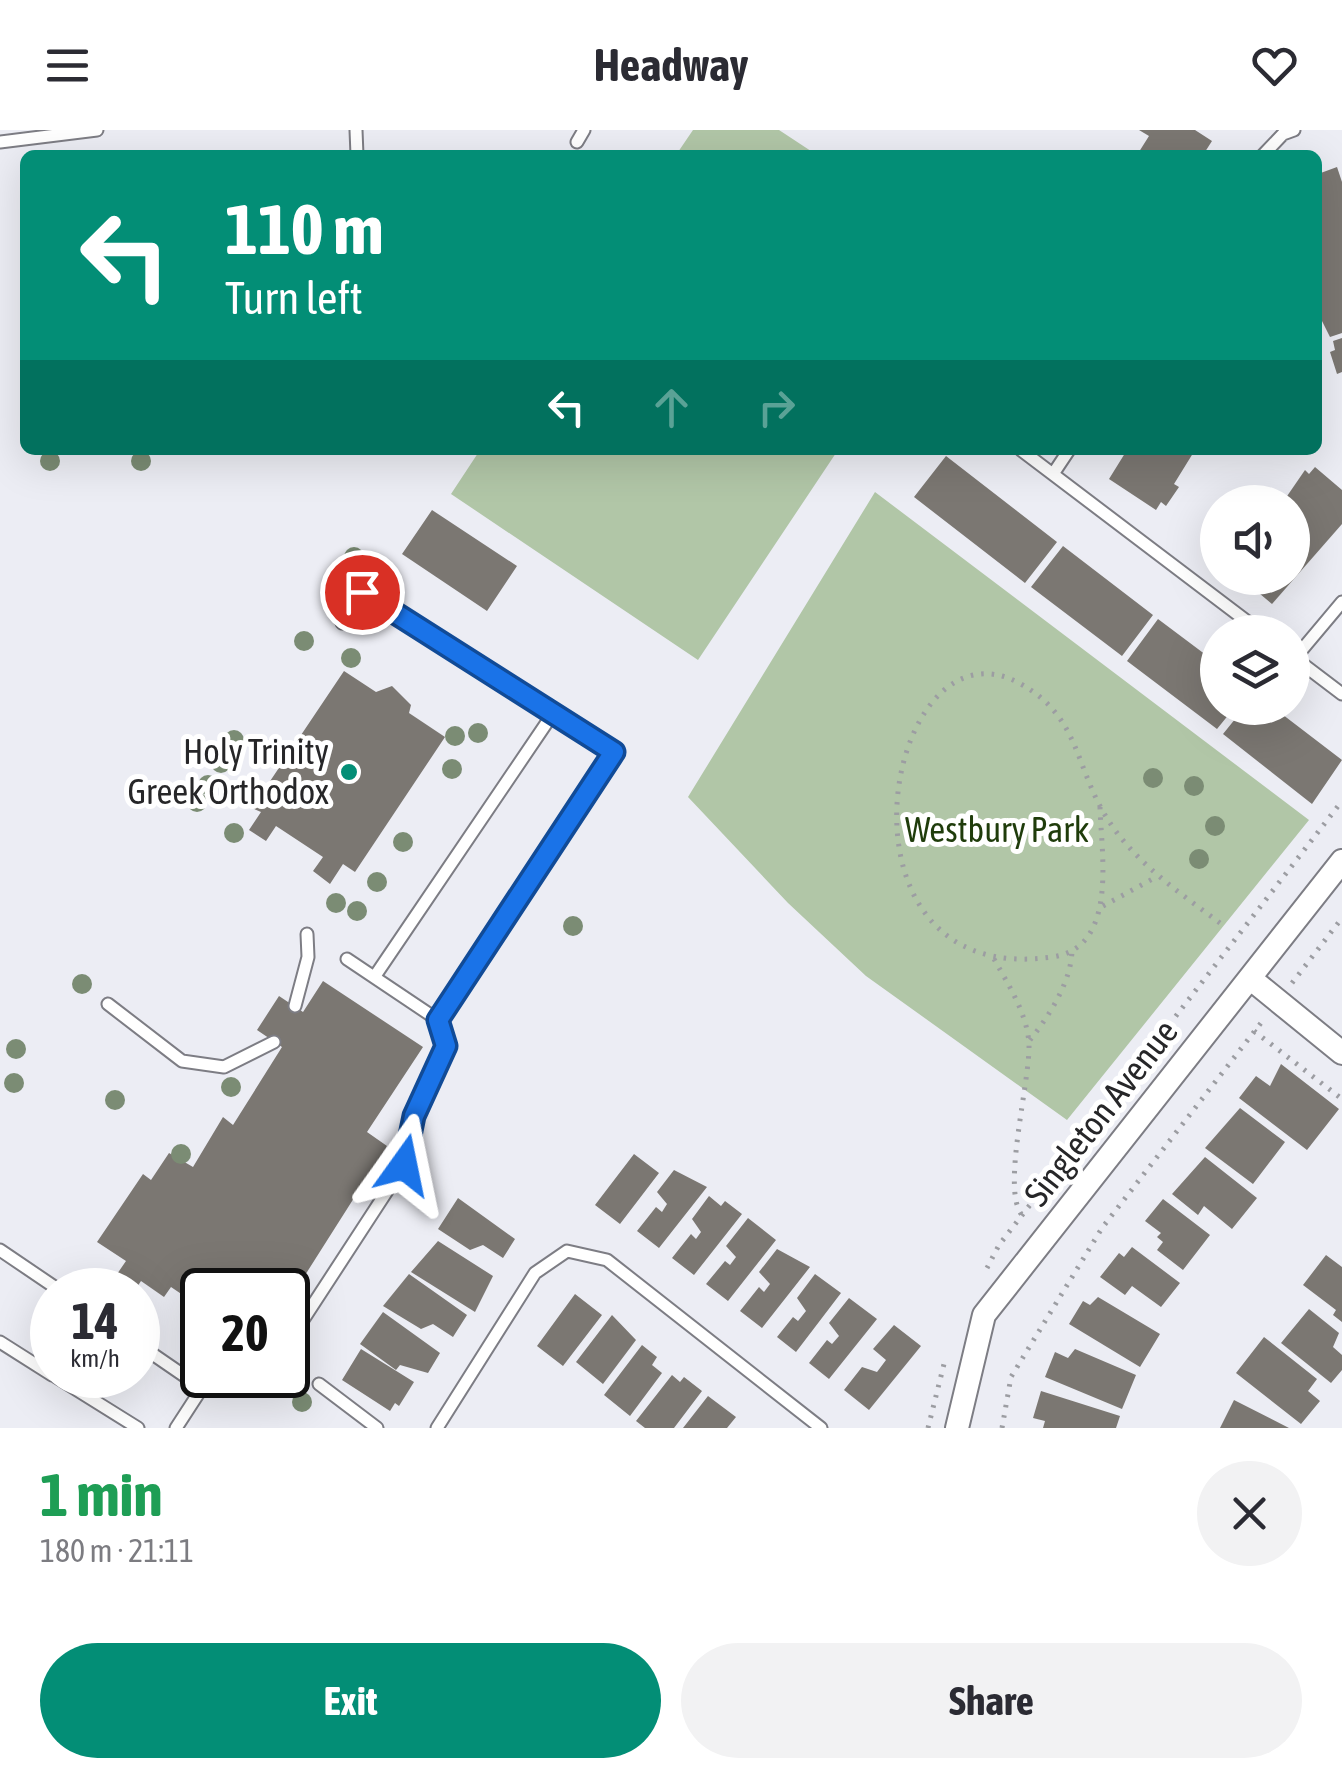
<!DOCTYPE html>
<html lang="en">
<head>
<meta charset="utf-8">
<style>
  :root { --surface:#fff; --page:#f2f2f3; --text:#2b2b33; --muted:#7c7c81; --accent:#038e76 }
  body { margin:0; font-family:"Asap Condensed",sans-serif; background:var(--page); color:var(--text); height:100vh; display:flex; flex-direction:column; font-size:38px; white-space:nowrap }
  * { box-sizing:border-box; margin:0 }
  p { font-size:32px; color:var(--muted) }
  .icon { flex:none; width:55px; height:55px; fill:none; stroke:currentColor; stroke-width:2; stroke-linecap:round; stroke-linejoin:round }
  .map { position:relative; height:1298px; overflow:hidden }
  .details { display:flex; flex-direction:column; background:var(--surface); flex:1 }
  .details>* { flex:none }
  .hud { position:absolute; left:20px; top:20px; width:1302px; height:305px; border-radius:15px; box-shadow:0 10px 40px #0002; background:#038e76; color:#fff; overflow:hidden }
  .buttons { position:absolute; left:1200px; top:355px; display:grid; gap:20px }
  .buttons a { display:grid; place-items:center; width:110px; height:110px; border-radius:50%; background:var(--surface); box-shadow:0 10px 40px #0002; font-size:50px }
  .speed { position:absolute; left:30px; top:1138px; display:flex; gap:20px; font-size:50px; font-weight:700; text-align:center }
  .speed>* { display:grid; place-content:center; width:130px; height:130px; border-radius:50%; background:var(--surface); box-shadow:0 10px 40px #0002; line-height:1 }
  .speed small { font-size:25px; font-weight:400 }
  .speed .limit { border:5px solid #111; border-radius:15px; background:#fff; color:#111 }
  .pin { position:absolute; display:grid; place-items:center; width:85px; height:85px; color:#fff; margin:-42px; border:5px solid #fff; border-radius:50%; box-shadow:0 2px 10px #0007 }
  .me { position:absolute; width:110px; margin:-55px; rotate:12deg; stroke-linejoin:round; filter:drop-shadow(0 0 8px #0008) }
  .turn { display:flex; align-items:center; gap:35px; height:210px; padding:0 40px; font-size:45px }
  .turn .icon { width:130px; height:130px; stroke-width:2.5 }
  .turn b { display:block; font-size:70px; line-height:85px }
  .lanes { display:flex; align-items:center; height:95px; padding:0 40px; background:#0003; justify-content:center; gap:50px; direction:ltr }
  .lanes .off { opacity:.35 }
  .round { display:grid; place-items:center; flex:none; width:105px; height:105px; border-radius:52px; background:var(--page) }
  .overview { display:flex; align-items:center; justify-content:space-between; height:170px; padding:0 40px }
  h1 { font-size:60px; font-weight:700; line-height:75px; color:#1e9e55 }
  .cta { display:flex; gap:20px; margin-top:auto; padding:20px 40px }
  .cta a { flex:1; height:115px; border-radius:60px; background:var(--accent); color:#fff; font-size:40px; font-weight:700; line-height:115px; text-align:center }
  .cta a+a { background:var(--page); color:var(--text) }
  header { display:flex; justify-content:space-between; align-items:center; height:130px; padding:0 40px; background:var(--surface); font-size:45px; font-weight:700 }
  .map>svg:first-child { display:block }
</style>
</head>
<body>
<header><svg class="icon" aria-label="menu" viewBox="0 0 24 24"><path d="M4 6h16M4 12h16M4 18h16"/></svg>Headway<svg class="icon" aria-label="heart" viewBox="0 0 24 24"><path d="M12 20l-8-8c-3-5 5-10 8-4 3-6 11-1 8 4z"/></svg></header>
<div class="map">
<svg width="1342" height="1298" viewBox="0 0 1342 1298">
  <rect width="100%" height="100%" fill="#ecedf4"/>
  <path fill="#b1c6a7" d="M693,0H779L817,25H676Z
    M480,320H838L698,530L451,364Z
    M875,362L1309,690L1067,990L866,846L788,773L688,667Z"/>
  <path fill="#7b7772" d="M1139,0H1195L1212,11L1203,25H1137L1149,6Z
    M1337,37L1342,52V203L1330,207L1318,183V44Z
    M1342,208V242L1337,244L1330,222L1335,220L1333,211Z
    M1127,320H1195L1174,354L1179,357L1166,376L1161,372L1156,380L1109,349Z
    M946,326L1057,412L1025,453L914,367Z
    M1315,337L1342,360V394L1272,474L1241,448H1292V372H1283L1305,340L1309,344Z
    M432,380L517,436L487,481L402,424Z
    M1063,416L1153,485L1122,526L1031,457Z
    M1158,489L1218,534V578H1234L1217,599L1127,531Z
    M344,541L376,562L392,556L411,575L409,583L445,607L355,742L343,734L330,754L313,741L323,727L276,696L266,711L249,700L261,682L252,678Z
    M1244,578H1274L1342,630L1312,674L1223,604Z
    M323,851L423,917L367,1002L387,1016L288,1172V1160H202V1178L171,1157L164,1167L141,1151L135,1160H106L126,1131L97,1112L143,1044L151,1050L169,1023L193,1037L223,987L233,995L282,917L257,900L279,866L303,882Z
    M1281,934L1339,979L1307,1020L1239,968L1256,946L1270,956Z
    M1240,978L1285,1012L1253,1054L1205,1018Z
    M634,1024L659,1043L620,1094L595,1075Z
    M1205,1027L1257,1068L1232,1099L1204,1076L1198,1085L1172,1064Z
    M674,1040L707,1057L659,1118L637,1101L656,1077L662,1082L667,1074L657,1062Z
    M709,1066L721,1076L725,1071L742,1084L694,1145L672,1128L691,1104L696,1109L701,1102L692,1089Z
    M458,1068L515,1109L503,1128L483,1115L470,1120L438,1099Z
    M1163,1069L1210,1105L1183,1140L1157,1120L1163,1112L1157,1107L1161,1103L1145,1091Z
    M748,1088L776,1110L728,1171L706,1154L725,1131L730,1135L736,1127L726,1116Z
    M438,1111L493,1146L475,1182L411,1142Z
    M1132,1117L1180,1153L1161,1177L1132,1156L1125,1165L1100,1147L1119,1123L1124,1127Z
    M777,1119L810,1137L762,1198L740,1181L759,1157L764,1162L770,1154L759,1142Z
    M1326,1125L1342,1137V1192L1333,1185L1336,1180L1303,1155Z
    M409,1144L467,1185L453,1207L433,1194L421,1199L383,1176Z
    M815,1144L841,1163L796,1222L777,1207L793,1187L798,1191L806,1181L797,1168Z
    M575,1164L602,1185L563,1236L537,1216Z
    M1098,1167L1160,1204L1140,1237L1069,1194L1083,1171L1090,1175Z
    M849,1168L877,1189L829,1249L809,1233L827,1210L832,1214L839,1206L829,1193Z
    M1309,1179L1339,1203L1333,1217L1342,1225V1240L1331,1253L1281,1213Z
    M383,1182L440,1223L428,1243L400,1235L396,1240L360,1214Z
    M612,1185L636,1210L603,1254L576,1232Z
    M894,1195L921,1216L869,1280L844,1260L862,1237L877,1242L886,1230L873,1219Z
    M1264,1207L1317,1249L1308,1261L1320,1271L1301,1294L1236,1243Z
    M642,1215L657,1227L652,1235L662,1243L630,1286L604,1265Z
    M361,1219L414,1252L399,1276L395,1273L390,1281L342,1250Z
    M1075,1219L1136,1245L1122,1279L1045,1247L1055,1222L1068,1228Z
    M672,1245L680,1252L684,1247L702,1261L674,1298H645L636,1291Z
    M1041,1261L1120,1286L1116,1298H1043L1045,1291L1033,1288Z
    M708,1266L736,1287L727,1298H683Z
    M1234,1270L1289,1298H1220Z"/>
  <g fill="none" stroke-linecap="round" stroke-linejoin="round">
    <defs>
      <path id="lane" d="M356,0L357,25
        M0,12L97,0
        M577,12L584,0
        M1263,25L1283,4L1294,0
        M1021,320L1261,502
        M1053,344L1069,320
        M342,493L362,462L554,582
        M1292,526L1342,564
        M1295,528L1342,472
        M347,829L438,890
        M108,874L182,931L224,937L274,912
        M295,876L308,827L307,804
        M0,1120L59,1160
        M0,1212L52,1245
        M288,1213L404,1035L414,986L445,916L438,890L614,621L554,582L375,846
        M138,1214L202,1258L176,1298
        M53,1245L138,1298
        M319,1254L377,1298
        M202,1258H235L258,1245
        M437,1298L535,1143L567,1121L607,1130L821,1298"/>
      <path id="street" d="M1251,849L1342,923
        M957,1298L984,1185L1342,731"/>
    </defs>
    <use href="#lane" stroke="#7d7d84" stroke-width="15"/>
    <use href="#street" stroke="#7d7d84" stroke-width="26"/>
    <path stroke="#9c9da2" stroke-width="5" stroke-dasharray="2.5 8" stroke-linecap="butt" d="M1100,677C1101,723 1119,818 1052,827C817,861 884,477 1021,554C1076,585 1075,630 1101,678C1128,728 1176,760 1220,793
      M1103,776L1158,746
      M994,829C1008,854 1028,885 1029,915C1030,952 1001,1060 1022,1085
      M1292,853L1342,788
      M1254,901L1342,969
      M1030,910C1049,886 1072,851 1072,819
      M987,1138L999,1115L1342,671
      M928,1298L945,1230
      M1002,1298L1011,1247L1102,1098L1264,889"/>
    <use href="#lane" stroke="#fff" stroke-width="11"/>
    <use href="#street" stroke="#fff" stroke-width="22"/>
  </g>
  <g fill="#7b8c74">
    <circle cx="50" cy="331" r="10"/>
    <circle cx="141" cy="331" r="10"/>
    <circle cx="354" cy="427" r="10"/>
    <circle cx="343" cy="454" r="10"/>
    <circle cx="304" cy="511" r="10"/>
    <circle cx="351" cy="528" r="10"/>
    <circle cx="478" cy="603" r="10"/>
    <circle cx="455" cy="606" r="10"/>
    <circle cx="234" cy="610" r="10"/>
    <circle cx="221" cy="633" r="10"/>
    <circle cx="452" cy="639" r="10"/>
    <circle cx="1153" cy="648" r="10"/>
    <circle cx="208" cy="655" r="10"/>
    <circle cx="1194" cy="656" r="10"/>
    <circle cx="197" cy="672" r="10"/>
    <circle cx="1215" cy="696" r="10"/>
    <circle cx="234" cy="703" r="10"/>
    <circle cx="403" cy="712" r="10"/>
    <circle cx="1199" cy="729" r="10"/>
    <circle cx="377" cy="752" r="10"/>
    <circle cx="336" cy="773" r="10"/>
    <circle cx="357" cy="781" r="10"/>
    <circle cx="573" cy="796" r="10"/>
    <circle cx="82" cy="854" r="10"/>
    <circle cx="16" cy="919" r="10"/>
    <circle cx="14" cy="953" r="10"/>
    <circle cx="231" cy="957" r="10"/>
    <circle cx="115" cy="970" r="10"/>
    <circle cx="181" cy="1024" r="10"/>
    <circle cx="302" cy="1272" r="10"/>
  </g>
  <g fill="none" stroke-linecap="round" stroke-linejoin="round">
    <defs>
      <path id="route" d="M362,462L614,622L438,890L446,916L414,986L404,1035"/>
    </defs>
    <use href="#route" stroke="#114b97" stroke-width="25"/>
    <use href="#route" stroke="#1a73e8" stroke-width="18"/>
  </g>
  <circle fill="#038e76" stroke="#fff" stroke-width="4" cx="349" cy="642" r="10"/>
  <g text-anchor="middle" stroke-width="10" stroke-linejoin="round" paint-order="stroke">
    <g font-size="35" fill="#262628" stroke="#fff" text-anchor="end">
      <text x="329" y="634">Holy Trinity<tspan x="329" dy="40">Greek Orthodox</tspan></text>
    </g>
    <g font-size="35" fill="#1f3c0b" stroke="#fff">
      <text x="997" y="712">Westbury Park</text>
    </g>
    <g font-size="35" fill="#262628" stroke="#fff">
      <text transform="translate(1101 983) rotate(-52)" y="12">Singleton Avenue</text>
    </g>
  </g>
</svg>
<div class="buttons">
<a><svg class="icon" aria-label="sound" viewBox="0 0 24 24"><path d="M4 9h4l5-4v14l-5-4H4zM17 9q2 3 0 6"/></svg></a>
<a><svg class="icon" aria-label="layers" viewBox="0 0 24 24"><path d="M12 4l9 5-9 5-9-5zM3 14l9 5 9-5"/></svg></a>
</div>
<div class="speed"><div>14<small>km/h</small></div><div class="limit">20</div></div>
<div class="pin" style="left:362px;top:462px;background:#d93025"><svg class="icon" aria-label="arrive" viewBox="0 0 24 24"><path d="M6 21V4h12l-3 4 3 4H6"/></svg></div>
<svg class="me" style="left:404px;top:1035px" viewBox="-20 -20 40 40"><path d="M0-17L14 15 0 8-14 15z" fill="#1a73e8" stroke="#fff" stroke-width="4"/></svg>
<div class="hud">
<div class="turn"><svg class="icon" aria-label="left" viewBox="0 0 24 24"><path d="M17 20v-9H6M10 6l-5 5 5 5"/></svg><div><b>110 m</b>Turn left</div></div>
<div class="lanes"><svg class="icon" aria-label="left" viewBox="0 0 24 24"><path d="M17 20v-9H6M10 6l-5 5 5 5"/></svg><svg class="icon off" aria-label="ahead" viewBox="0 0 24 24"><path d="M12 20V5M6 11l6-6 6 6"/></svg><svg class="icon off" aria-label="right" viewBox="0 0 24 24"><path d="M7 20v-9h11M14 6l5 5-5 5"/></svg></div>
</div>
</div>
<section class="details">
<div class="overview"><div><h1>1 min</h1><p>180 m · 21:11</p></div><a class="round"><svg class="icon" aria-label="close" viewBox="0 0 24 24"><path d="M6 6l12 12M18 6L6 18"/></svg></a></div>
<div class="cta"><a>Exit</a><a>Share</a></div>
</section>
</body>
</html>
